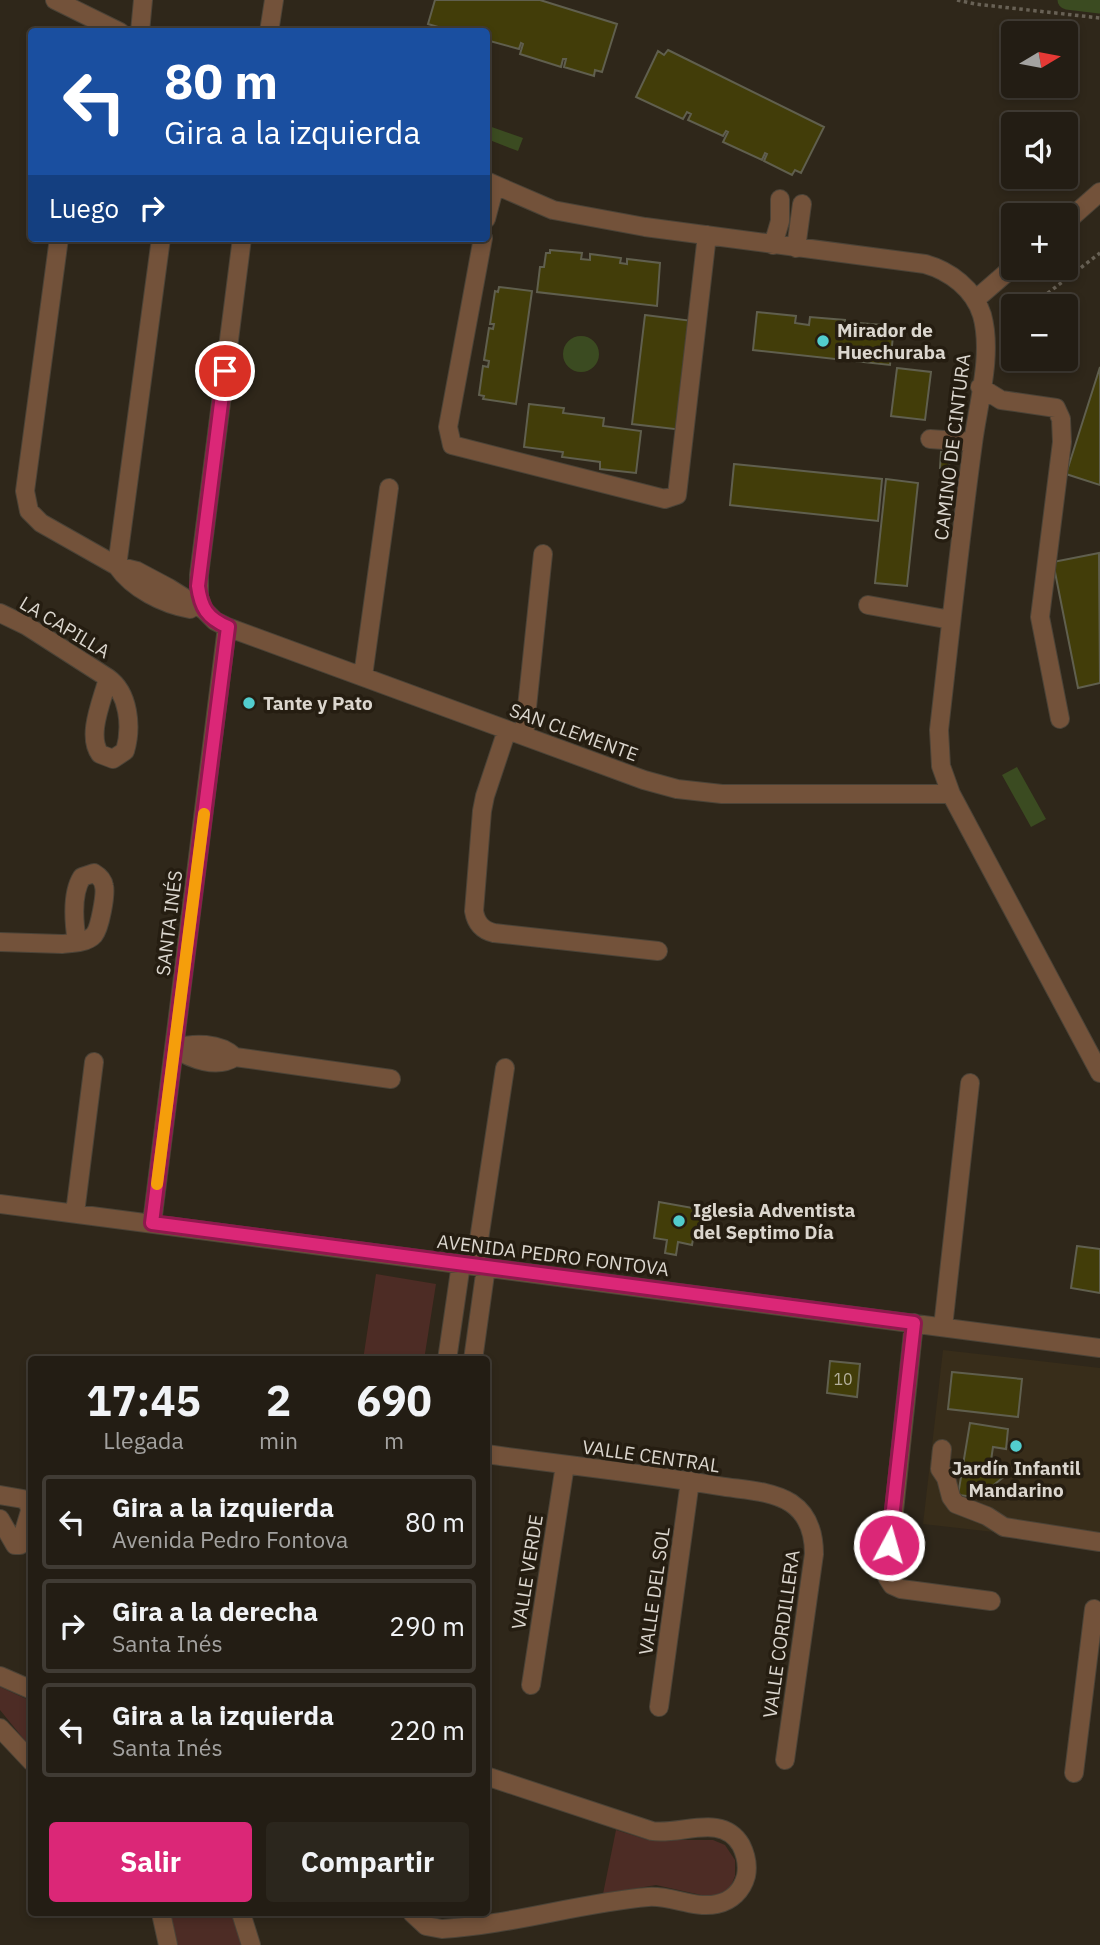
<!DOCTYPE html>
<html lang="es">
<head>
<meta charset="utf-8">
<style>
  :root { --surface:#231d14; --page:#2b261d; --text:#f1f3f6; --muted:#a3a2a0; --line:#403b34; --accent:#db2777 }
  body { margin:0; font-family:"IBM Plex Sans",sans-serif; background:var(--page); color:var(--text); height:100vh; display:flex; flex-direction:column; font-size:26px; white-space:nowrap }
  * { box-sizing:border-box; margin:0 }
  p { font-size:23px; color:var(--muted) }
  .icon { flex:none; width:38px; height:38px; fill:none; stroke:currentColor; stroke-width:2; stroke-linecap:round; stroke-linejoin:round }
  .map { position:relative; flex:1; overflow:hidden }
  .sheet { position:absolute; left:28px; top:1356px; width:462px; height:560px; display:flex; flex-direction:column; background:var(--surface); border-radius:7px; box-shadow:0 4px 10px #0003,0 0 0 2px var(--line) }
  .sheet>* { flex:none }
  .banner { position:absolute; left:28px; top:28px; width:462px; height:214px; border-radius:7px; box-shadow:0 4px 10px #0003,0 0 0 2px var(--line); background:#1a4fa0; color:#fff; overflow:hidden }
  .needle { width:46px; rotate:80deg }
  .controls { position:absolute; left:1001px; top:21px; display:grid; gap:14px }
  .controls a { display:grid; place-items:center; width:77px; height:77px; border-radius:7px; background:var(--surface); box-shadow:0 4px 10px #0003,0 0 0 2px var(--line); font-size:35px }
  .pin { position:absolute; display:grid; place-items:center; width:60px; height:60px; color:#fff; margin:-30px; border:4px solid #fff; border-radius:50%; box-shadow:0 2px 7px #0007 }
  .me { position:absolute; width:77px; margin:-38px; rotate:6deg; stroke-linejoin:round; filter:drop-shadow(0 0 5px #0008) }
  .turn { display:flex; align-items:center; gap:24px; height:147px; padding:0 21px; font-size:32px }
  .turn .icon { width:91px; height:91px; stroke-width:2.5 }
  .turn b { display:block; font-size:49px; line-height:60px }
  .then { display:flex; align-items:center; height:66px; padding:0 21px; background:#0003; gap:14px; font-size:26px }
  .eta { display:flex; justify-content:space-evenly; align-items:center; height:119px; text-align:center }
  .eta b { font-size:42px; font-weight:700; line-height:49px }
  .action { display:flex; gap:14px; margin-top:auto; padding:14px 21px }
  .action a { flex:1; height:80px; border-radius:7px; background:var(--accent); color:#fff; font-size:28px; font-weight:700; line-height:80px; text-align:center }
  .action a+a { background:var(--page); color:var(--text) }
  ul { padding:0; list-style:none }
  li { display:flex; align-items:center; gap:21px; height:94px; margin:0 14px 10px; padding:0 7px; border:4px solid var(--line); border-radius:7px }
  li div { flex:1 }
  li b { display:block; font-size:26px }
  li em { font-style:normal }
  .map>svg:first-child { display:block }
</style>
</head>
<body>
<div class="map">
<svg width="1100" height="1945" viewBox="0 0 1100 1945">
  <rect width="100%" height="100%" fill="#2f271a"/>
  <path fill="#382d1a" d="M943,1350L1100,1368V1544L923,1524Z"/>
  <path fill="#4d2c25" d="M376,1274L436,1284L424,1360H363Z
    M0,1687L31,1701V1748L0,1710Z
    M616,1830L648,1840H713L725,1845L735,1860V1876L729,1891L710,1897L656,1885L603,1894Z
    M169,1913H234L244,1945H176Z"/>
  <path fill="#3b4b21" d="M486,125L523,138L518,151L487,139Z
    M563 354a18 18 0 1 1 36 0a18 18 0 1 1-36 0Z
    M1017,767L1046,819L1031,827L1002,775Z"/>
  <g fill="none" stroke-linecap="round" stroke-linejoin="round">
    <path stroke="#3b4b21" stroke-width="19" d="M1067,0L1100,4"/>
  </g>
  <path fill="#423d09" stroke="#605f4e" stroke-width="2" d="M435,0H540L617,24L602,72L595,70L594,76L564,67L566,59H563L561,67L520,54L523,44L521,43L519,49L486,40V32H455L428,24Z
    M668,50L824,127L801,173L795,170L792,175L764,161L767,154L765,153L762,160L723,142L728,132L726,131L723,136L688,120L691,114L687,112L683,119L636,97L658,51L664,55Z
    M550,250L582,253L581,259L590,260V254L621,258L620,263L627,264V259L660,263L657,306L537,292L540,267H544L546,253H550Z
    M499,287L532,291L516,404L483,399L484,396L479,395L483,366L488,367L489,361L484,360L489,328L493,329L494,324H490L495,291L498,292Z
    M757,312L796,316L795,323L809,325L810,317L845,320L844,331L859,332L860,323L894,326L890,365L753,350Z
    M645,315L693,321L683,430L632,424Z
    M1100,367V485L1066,474Z
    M897,368L931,372L925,420L891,416Z
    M529,404L564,408L563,413L604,418L603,426L641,431L636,473L600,469V462L562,457L563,452L524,447Z
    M941,452H950L949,468H940Z
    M734,464L882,479L878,521L730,505Z
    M886,479L918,483L907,586L875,583Z
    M1099,553L1100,683L1078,688L1053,562Z
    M659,1202L704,1210L700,1233H694L692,1245L678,1242L676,1255L665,1253L667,1240L654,1238Z
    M1077,1246L1100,1249V1293L1071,1288Z
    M830,1361L860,1364L857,1397L827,1393Z
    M952,1372L1022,1379L1018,1417L948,1409Z
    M970,1423L1008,1429L1006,1449L993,1447L990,1467L997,1462L1006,1475L980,1496L976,1490L967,1496L958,1495Z"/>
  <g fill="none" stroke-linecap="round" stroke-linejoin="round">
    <defs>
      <path id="minor" d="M55,0L120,32
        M140,32L143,0
        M269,32L274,0
        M486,181L553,210L645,227L925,264C950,271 974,289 982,315C993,354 978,404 973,443C960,538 950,634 939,730L941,766L951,794L1100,1073
        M486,219L495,185
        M1066,222L1100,192
        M59,238L25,491L29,511L41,523L117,566L137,571L169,588L204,610L215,621L227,627L644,780L677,789L722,794H951
        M161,238L117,566C133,589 163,604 190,609
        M483,238L448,427L452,445L665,499L677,495L707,235
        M773,245L780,221V199
        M796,248L802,204
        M975,300L1013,267
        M980,387L1001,400L1056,408L1061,419L1062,442L1040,617L1060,719
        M930,439L973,442
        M868,605L951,620
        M204,610L199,597V575L242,238
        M0,613L27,626L108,678C129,693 132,727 125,751L113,759L100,754C86,735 103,699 108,678
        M363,676L389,488
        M507,730L485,796L482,811L474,911C476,923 482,930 494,933L658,951
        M524,736L543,554
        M0,942L62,944C72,943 87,943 94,935C100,928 106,894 104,886C103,879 99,876 94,873L82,877C71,894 74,923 77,942
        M174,1048C194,1043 219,1042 235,1057L391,1079
        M174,1048C191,1059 217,1069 235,1057
        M0,1204L1100,1348
        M75,1213L94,1062
        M152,1223L227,627
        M475,1266L505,1068
        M914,1323L887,1577L892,1585L901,1589L991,1601
        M943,1327L970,1083
        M447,1360L461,1264
        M473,1360L486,1267
        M942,1449L940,1469L946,1478L951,1497L956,1504L987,1516L1004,1527L1100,1542
        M486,1454C564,1465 642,1473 719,1486C742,1490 771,1490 791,1503C809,1515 814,1534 814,1554L785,1760
        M0,1495L23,1499L29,1504L30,1511L20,1545H15L0,1519
        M0,1676L32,1690
        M531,1685L565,1465
        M659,1707L690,1481
        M0,1728L32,1762
        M1074,1773L1094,1609
        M161,1913L168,1945
        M241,1913L251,1945
        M412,1913L426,1926L442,1929C511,1925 579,1903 648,1897C671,1895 694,1909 717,1904C731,1901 742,1891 746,1876C748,1866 746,1855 741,1845C722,1812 680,1836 652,1831L486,1776"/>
    </defs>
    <use href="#minor" stroke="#4b4337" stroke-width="20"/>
    <path stroke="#686155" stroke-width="3.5" stroke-dasharray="3.5 3.5" stroke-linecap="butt" d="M957,0L975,4L1100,18
      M1031,306L1100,253
      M1001,329L1013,320"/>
    <use href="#minor" stroke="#73523a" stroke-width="18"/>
  </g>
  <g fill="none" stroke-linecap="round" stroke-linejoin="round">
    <defs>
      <path id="route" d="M225,371L198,586C201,608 207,618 228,627L152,1223L914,1323L889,1545"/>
    </defs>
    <use href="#route" stroke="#8e194d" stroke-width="18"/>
    <use href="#route" stroke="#db2777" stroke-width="12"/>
    <path stroke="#f59e0b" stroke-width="12" d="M157,1184L204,814"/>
  </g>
  <g fill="#52cdce" stroke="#251d11" stroke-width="2.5">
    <circle cx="823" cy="341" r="7"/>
    <circle cx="249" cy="703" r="7"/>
    <circle cx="679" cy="1221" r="7"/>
    <circle cx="1016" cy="1446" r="7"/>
  </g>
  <g text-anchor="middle" stroke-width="7" stroke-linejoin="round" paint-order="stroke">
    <g font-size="16" fill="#b5b09d">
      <text x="843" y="1385">10</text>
    </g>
    <g font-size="19" font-weight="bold" fill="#dbd6ce" stroke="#251d11" text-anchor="start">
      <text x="837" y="337">Mirador de<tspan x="837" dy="22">Huechuraba</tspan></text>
      <text x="263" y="710">Tante y Pato</text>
      <text x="693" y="1217">Iglesia Adventista<tspan x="693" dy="22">del Septimo Día</tspan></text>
      <text x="1016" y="1475" text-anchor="middle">Jardín Infantil<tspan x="1016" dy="22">Mandarino</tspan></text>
    </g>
    <g font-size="19" fill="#dbd6ce" stroke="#251d11">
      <text transform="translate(952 447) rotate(-83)" y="7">CAMINO DE CINTURA</text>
      <text transform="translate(65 627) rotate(31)" y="7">LA CAPILLA</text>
      <text transform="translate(574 732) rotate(20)" y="7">SAN CLEMENTE</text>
      <text transform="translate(169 923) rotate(-83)" y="7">SANTA INÉS</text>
      <text transform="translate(553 1255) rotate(7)" y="7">AVENIDA PEDRO FONTOVA</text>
      <text transform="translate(651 1456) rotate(8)" y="7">VALLE CENTRAL</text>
      <text transform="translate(527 1572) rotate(-81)" y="7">VALLE VERDE</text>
      <text transform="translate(654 1591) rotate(-82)" y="7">VALLE DEL SOL</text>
      <text transform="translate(781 1634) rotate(-82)" y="7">VALLE CORDILLERA</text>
    </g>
  </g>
</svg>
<div class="controls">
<a><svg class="needle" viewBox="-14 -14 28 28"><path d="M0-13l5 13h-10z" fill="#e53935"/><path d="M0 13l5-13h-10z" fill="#a3a2a0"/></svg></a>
<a><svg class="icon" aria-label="sound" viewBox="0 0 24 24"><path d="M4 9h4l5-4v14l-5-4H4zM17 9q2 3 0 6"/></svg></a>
<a>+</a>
<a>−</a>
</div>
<div class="pin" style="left:225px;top:371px;background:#d93025"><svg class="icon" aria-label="arrive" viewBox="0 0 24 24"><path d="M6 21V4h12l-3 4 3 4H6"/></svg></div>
<svg class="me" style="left:889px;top:1545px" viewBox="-20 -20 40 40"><circle r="17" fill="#db2777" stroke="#fff" stroke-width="3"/><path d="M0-11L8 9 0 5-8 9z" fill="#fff"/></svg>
<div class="banner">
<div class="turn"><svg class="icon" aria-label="left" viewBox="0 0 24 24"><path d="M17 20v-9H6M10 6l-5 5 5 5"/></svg><div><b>80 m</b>Gira a la izquierda</div></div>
<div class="then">Luego<svg class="icon" aria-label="right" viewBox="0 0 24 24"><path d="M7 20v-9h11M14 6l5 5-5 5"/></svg></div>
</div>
<section class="sheet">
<div class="eta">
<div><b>17:45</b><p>Llegada</p></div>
<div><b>2</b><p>min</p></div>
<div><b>690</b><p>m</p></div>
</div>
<ul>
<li><svg class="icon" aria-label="left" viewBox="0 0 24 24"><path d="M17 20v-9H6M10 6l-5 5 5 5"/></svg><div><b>Gira a la izquierda</b><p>Avenida Pedro Fontova</p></div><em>80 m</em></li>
<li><svg class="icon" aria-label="right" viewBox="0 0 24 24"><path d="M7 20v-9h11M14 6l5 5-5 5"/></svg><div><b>Gira a la derecha</b><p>Santa Inés</p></div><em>290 m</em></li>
<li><svg class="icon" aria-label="left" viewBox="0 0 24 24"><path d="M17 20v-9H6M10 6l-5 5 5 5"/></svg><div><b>Gira a la izquierda</b><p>Santa Inés</p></div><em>220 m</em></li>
</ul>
<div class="action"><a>Salir</a><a>Compartir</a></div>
</section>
</div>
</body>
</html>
